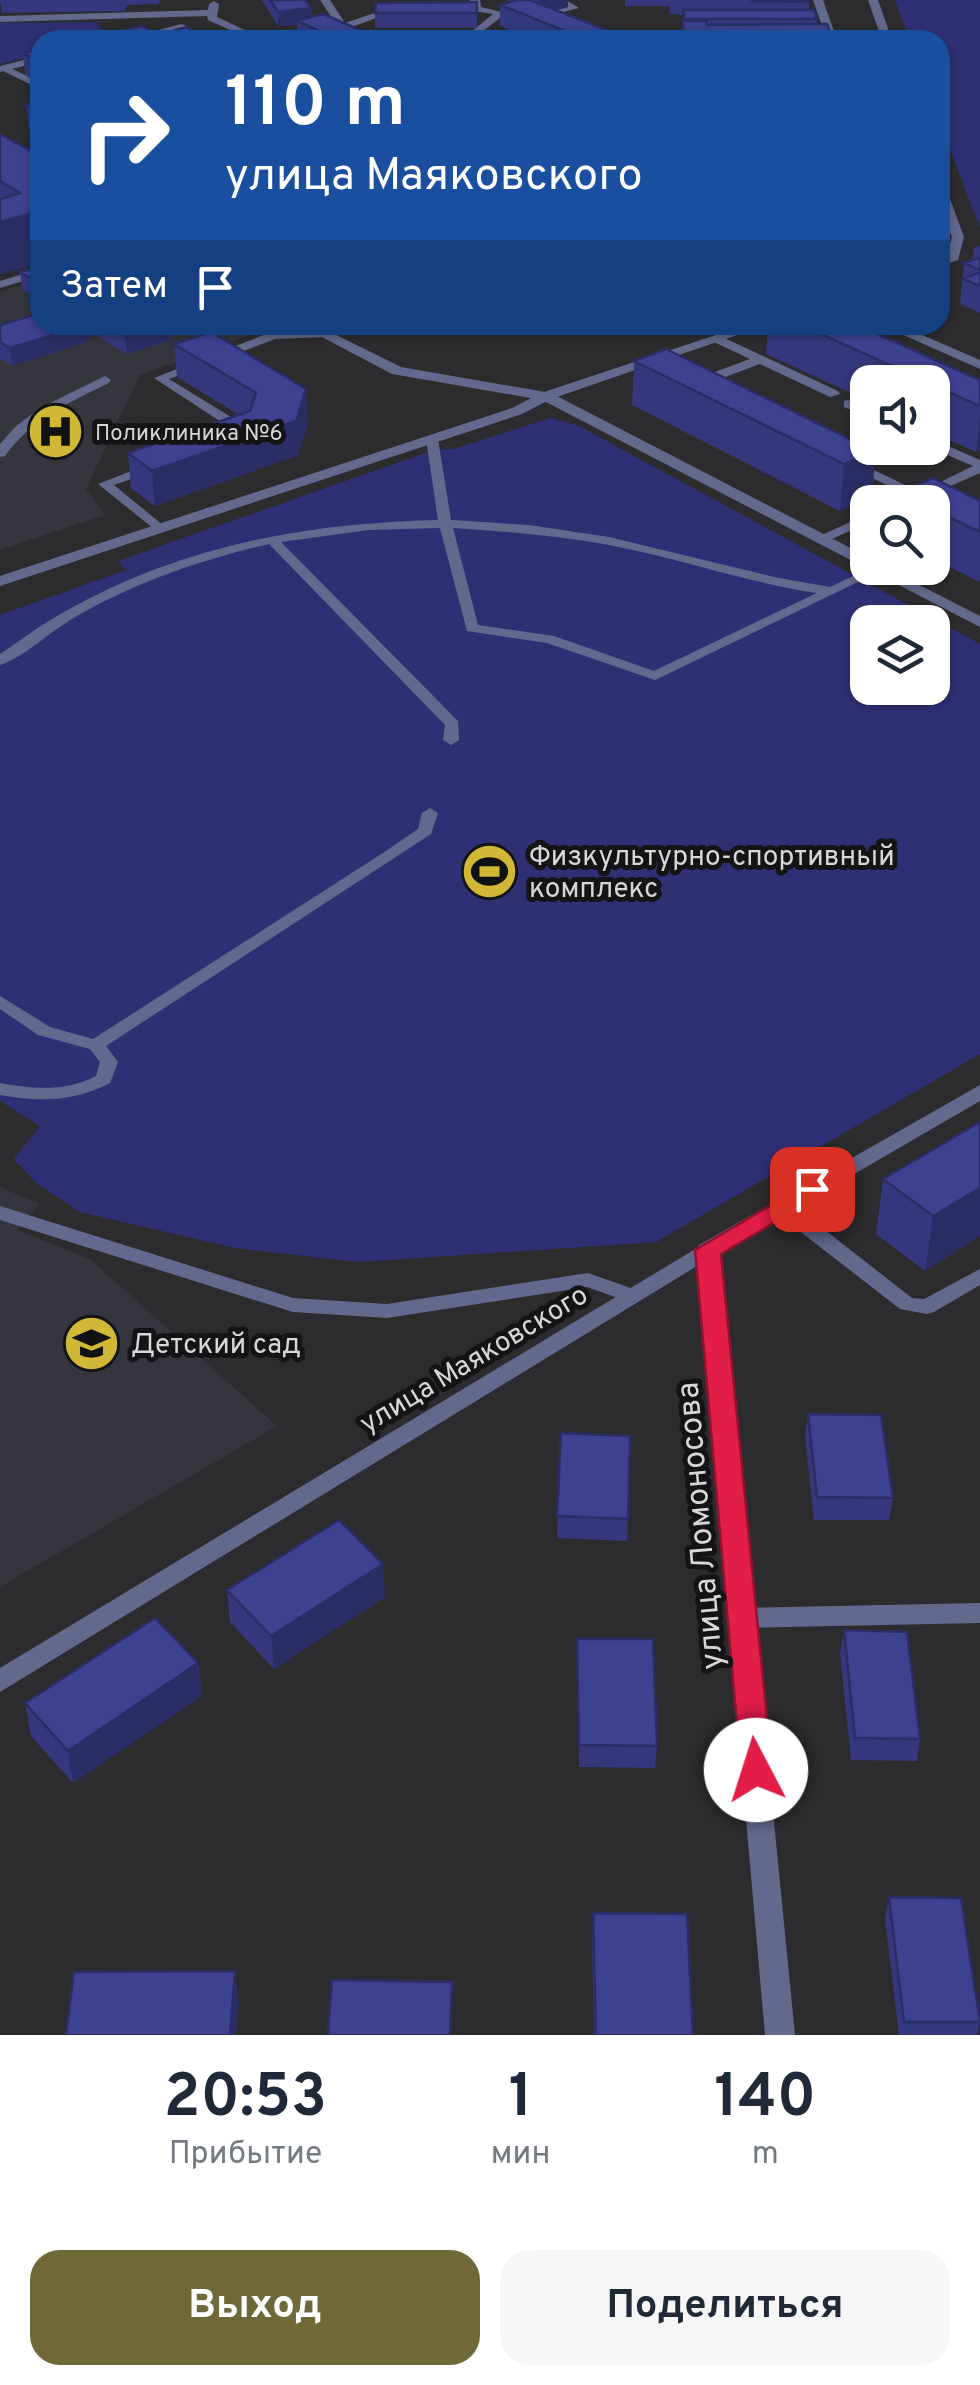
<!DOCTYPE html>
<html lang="ru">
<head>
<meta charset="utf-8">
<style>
  :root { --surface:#fff; --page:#f6f6f7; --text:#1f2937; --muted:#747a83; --accent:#6f6937 }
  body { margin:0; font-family:Overpass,sans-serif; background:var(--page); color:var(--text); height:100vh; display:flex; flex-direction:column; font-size:38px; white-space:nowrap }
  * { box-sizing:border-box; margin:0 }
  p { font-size:32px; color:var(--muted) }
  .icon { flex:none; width:55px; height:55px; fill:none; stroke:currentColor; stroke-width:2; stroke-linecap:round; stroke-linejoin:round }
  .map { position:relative; height:2035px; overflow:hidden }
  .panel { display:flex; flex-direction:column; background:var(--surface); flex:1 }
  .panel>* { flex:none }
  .top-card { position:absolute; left:30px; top:30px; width:920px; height:305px; border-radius:30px; box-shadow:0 2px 8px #0004; background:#1a4fa0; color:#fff; overflow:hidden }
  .controls { position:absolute; left:850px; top:365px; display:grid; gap:20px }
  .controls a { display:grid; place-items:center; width:100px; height:100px; border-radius:20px; background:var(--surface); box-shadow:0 2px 8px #0004; font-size:50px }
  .pin { position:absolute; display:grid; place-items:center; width:85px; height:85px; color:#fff; margin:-42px; border-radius:20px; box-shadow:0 5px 15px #0006 }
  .me { position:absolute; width:110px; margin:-55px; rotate:355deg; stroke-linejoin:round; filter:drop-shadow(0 0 8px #0008) }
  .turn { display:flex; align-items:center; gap:35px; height:210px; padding:0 30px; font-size:45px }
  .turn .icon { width:130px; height:130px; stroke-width:2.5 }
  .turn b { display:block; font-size:70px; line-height:85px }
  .then { display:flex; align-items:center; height:95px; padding:0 30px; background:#0003; gap:20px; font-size:38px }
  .eta { display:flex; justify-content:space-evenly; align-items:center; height:170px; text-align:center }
  .eta b { font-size:60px; font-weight:700; line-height:70px }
  .cta { display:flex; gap:20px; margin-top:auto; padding:20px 30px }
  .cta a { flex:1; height:115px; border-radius:30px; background:var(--accent); color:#fff; font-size:40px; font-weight:700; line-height:115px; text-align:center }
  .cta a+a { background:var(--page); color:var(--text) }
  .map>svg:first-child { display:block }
</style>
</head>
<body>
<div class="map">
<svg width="980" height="2035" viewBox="0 0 980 2035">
  <rect width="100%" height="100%" fill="#2c2c2e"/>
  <path fill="#34353d" d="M40,279V325H268L267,329L140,375L86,489L105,515L0,550V292Z
    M0,1187L40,1204L17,1230L90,1259L277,1426L0,1587Z"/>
  <path fill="#2f3074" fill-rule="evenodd" d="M895,0H980V228L940,123V40H909Z
    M97,22L107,39L40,40V54L0,64V23Z
    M551,418L579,426L980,644V1054L656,1242L358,1262L235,1248L80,1212L36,1183L14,1159L40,1126L0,1101V615L126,570L118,561L434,450L453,449ZM868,622H932V688H868Z"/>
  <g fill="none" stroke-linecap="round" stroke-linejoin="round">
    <path fill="#63698d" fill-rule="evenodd" d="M320,0H330L345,23L392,7L400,9L349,28L254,40L249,37L336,24Z
      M470,0H480L481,7L506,13L472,40H461L493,14L474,11Z
      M554,0H566L579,8L536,19V15L566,7Z
      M813,0H823L837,40H827Z
      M492,35L502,40H489L487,38Z
      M700,35L703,36V40H663Z
      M4,65L40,82V89L1,70L0,67Z
      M40,269V276L0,288V281Z
      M322,330L328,334L326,337L275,339L169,379L239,422V437H231L229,427L154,378L269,333Z
      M718,335L838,391L840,394L830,397L760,364L701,386H693V380L750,359L714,342L712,339Z
      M105,376L111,380L109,383C70,402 31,419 5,456L0,457V444L16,426L42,407Z
      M848,400L868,408V417L844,407V401Z
      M432,435L438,439L451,520L529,525L609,537L774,577L830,587L870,568L885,569L655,680L547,643L467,631L440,528L369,530L281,542L458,721L459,740L451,745L443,740L445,725L269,544C200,560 133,583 72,619C48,633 26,656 0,665V654C21,640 42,624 64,612C180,546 306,523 438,520L426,439ZM453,528C515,532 576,537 637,551C697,564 755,584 817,593L654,671L554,636L478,625Z
      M932,439L980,460V473L928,496L936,499V505L921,502L850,467L851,464H861L920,492L973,466L931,448Z
      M152,463L157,464V470L114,485L164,526L166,529L159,533L98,484Z
      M868,514V523L825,542L820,543L813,539Z
      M430,808L438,813L431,834L106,1046L118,1062L110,1083C74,1102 39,1102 0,1095V1083C34,1089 65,1092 96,1076L100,1062L90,1049L38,1035L0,1009V996L50,1027L93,1039L386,851L418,829L422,813Z
      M782,1200L789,1202L912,1298L924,1299L980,1269V1285L934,1312L927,1314L900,1309L775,1212L772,1207L775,1202Z
      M0,1206L293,1298L387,1304L588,1273L639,1291L642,1296L639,1301L632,1303L587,1287L387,1318L293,1312L0,1220Z"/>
    <path fill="#63698d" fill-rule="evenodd" d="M868,0H878L892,40H882Z
      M940,184L946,188L964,237L958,260L940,266V258L947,255L952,237L940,205Z
      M746,325H766L551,399L522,414L0,586V576L512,408L541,393Z
      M707,1242L715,1245L718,1250L715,1255L0,1692V1668Z
      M980,1603V1623L743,1628L734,1625L730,1618L734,1611L743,1608Z"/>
    <path fill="#63698d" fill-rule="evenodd" d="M214,1L219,4L217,17L266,40H252L208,20L207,16L0,22V16L208,10L209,4Z
      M181,24L185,25V29L139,40H120Z
      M40,56V62L0,72V66Z
      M299,325H316L401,367L551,393L868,557V568H886L980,616V627L542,400L392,374Z
      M881,325H899L980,360V369Z
      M980,1085V1101L718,1253L795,2035H765L696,1250L699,1245Z"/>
  </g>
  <path fill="#35387c" d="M0,0H160L159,4L127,5L125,11L2,13Z
    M262,0H305L311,8L312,17L383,40H297V25L278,26Z
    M507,0H568V7L556,10L614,33V40H533L500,26V5L511,2Z
    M625,0H809V10L817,19L816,24L832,36L831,40H681L683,15L670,14L669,6H625Z
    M477,2V28H375V13Z
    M40,49V84L25,75L23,53Z
    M40,101V134L29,128L26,105Z
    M0,134L40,156V263L0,274Z
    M980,246V313L960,304L964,263L972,261L974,248Z
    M40,266V300L22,289L20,272Z
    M0,325H169L171,340L127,354L96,335L87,338V342L12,366L3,360H0Z
    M768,325H857L980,380V450L976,452L932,432V382H868V401L766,354Z
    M174,344L308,423L298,455L155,506L131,488L128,453L239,415L177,377Z
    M634,361L868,446L872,496L840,511L632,405Z
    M900,492L980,501V582L932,558V502H899Z
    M980,1122L925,1271L876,1234L883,1179Z
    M808,1414L893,1498L889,1520H814L805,1437Z
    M561,1433L628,1519L627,1541L557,1538Z
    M227,1590L385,1597L274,1669L230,1622Z
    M844,1630L920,1739L917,1761L851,1760L840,1653Z
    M577,1639L657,1746L655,1768L579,1767Z
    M198,1663L202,1696L73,1783L31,1736L25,1703Z
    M889,1897L980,2022L977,2035H899L885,1919Z
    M593,1913L693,2035H594L592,1945Z"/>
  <path fill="#2b2e65" d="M540,0H568V7L540,14Z
    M311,8L312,23L297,21V25L278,26V12Z
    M614,33V40H591Z
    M159,35V40H135Z
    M40,211V263L0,274V222Z
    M81,325H95L96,335L87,338V342L12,366L10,348Z
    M161,325H169L171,340L127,354L125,336Z
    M306,389L308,423L298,455L155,506L152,471Z
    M980,417V450L976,452Z
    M876,451L872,496L840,511L844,464Z
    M980,1188V1236L925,1271L933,1216Z
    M383,1564L385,1597L274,1669L271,1636Z
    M198,1663L202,1696L73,1783L68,1751Z
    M235,1971L239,2003L236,2035H230Z"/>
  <path fill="#3e4190" stroke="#2b2e65" stroke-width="2.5" d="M270,0H305L311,8L278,12Z
    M517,0H530L614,33L588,40L500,5Z
    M752,0H809V2L752,1Z
    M477,2V13H375L376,3Z
    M683,10H814L817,19H685Z
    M323,14L383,40H340L297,21Z
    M682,21H706L707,25L827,24L832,36L686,37Z
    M142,26L159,35L135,40H80Z
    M186,27L214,40H170L159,35Z
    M40,49L39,62L23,53Z
    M40,101V112L26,105Z
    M0,134L40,156V211L0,222V199L20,193L0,181Z
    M980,258V270L964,263Z
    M40,266V284L20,272Z
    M980,272V286L963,279Z
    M40,313V325H85L10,348L0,342V325Z
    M107,325H161L125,336Z
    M801,325H857L980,380V406L932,385V382H927Z
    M211,332L306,389L296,421L152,471L128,453L250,411L256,393L174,344Z
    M666,349L868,448L876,451L844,464L634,361Z
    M933,478L980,501V532L932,509V502H920L900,492Z
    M980,1122V1188L933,1216L883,1179Z
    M808,1414L881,1415L893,1498L817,1497Z
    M561,1433L630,1436L628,1519L557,1516Z
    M339,1520L383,1564L271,1636L227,1590Z
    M155,1618L198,1663L68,1751L25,1703Z
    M844,1630L907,1632L920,1739L855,1738Z
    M577,1639H653L657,1746L579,1745Z
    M889,1897L961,1898L980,2022H904Z
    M593,1913L687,1914L693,2035H596Z
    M235,1971L230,2035H66L74,1972Z
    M332,1980L452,1982L450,2035H328Z"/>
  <path fill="#e11d48" stroke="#92132f" stroke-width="2.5" d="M812,1181L825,1189L821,1195L721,1254L772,1770L767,1779L756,1783L746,1779L741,1770L695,1250Z"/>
  <defs>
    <symbol id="hospital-disc" viewBox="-11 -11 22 22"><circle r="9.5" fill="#d0b736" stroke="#141416"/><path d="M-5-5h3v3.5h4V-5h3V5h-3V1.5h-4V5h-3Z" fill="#111"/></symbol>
    <symbol id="stadium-disc" viewBox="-11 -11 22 22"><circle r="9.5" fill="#d0b736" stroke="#141416"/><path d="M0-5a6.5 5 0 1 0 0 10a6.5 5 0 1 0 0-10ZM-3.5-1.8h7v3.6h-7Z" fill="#111"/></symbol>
    <symbol id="school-disc" viewBox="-11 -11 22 22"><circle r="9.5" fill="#d0b736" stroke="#141416"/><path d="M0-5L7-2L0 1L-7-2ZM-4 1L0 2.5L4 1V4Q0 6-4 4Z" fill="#111"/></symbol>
  </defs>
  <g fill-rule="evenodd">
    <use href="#hospital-disc" x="24" y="400" width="63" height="63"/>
    <use href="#stadium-disc" x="458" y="840" width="63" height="63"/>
    <use href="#school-disc" x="60" y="1312" width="63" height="63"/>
  </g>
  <g text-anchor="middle" stroke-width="10" stroke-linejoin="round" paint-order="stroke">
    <g font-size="22" fill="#d7d7d9" stroke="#141416" text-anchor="start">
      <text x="95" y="440">Поликлиника №6</text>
    </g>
    <g font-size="28" fill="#d7d7d9" stroke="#141416" text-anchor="start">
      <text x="529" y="865">Физкультурно-спортивный<tspan x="529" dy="32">комплекс</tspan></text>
      <text x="131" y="1353">Детский сад</text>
    </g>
    <g font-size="28" fill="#d7d7d9" stroke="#141416">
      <text transform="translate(473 1358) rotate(-31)" y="10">улица Маяковского</text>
    </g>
    <g font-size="32" fill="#d7d7d9" stroke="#141416">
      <text transform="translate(699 1526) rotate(-95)" y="11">улица Ломоносова</text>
    </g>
  </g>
</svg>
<div class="controls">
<a><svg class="icon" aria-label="sound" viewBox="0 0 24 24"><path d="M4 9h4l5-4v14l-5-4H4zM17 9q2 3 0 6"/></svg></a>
<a><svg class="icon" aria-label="search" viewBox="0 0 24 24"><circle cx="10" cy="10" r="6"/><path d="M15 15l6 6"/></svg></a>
<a><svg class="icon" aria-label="layers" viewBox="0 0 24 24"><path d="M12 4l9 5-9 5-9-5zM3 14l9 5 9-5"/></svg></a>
</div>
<div class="pin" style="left:812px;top:1189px;background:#d93025"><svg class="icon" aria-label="arrive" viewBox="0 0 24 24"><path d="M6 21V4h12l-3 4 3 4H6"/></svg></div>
<svg class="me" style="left:756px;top:1770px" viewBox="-20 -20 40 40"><circle r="19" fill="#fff"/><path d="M0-13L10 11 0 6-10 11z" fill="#e11d48"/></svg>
<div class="top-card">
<div class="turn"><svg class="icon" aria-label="right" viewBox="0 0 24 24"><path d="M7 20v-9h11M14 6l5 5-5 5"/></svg><div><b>110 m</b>улица Маяковского</div></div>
<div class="then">Затем<svg class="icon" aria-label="arrive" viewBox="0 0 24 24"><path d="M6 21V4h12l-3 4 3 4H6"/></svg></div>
</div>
</div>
<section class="panel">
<div class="eta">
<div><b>20:53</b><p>Прибытие</p></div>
<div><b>1</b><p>мин</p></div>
<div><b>140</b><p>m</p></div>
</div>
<div class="cta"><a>Выход</a><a>Поделиться</a></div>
</section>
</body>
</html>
